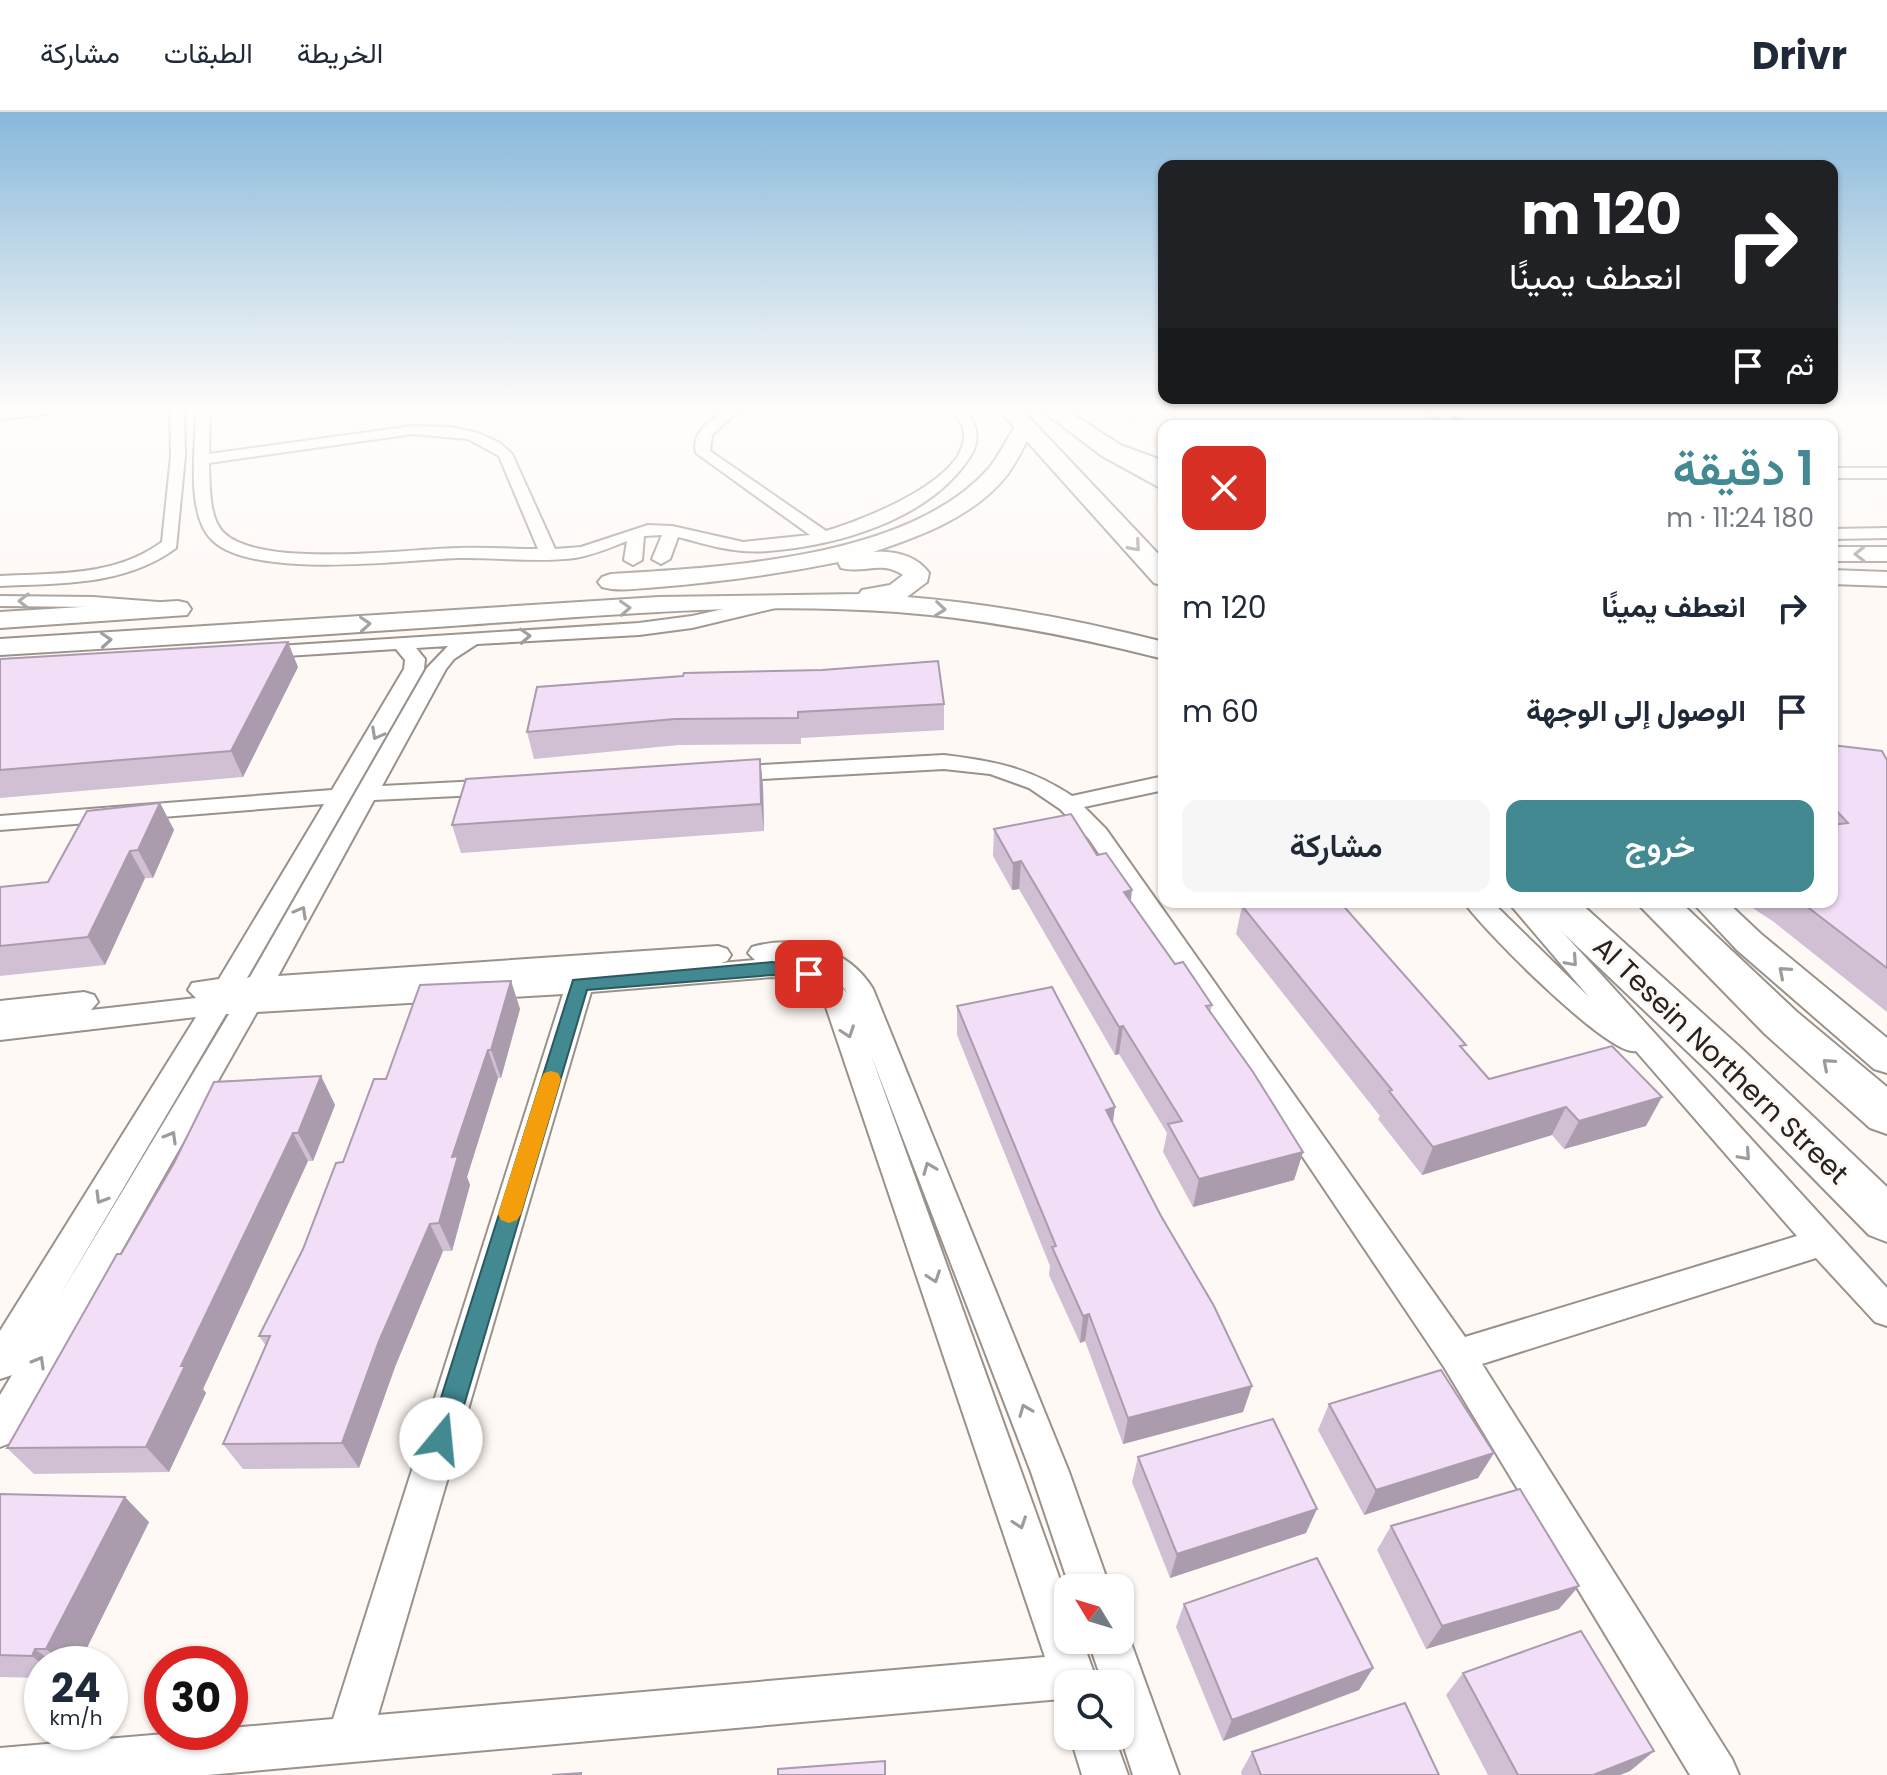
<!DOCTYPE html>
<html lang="ar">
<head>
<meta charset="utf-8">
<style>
  :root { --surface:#fff; --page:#f6f6f7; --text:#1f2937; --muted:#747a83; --line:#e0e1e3; --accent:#428992 }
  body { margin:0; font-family:Poppins,Vazirmatn,sans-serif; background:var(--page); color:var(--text); direction:rtl; height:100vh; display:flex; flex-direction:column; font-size:30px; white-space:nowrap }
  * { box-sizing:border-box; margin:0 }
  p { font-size:26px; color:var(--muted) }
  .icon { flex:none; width:44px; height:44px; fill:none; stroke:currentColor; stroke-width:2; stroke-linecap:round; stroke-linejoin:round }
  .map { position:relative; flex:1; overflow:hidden; direction:ltr }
  .side { position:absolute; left:1158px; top:308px; width:680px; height:488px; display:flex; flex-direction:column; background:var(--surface); border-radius:16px; box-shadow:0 2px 6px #0004; direction:rtl }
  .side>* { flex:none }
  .top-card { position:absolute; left:1158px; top:48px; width:680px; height:244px; border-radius:16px; box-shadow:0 2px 6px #0004; direction:rtl; background:#202124; color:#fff; overflow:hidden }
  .needle { width:52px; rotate:308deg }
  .controls { position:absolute; left:1054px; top:1462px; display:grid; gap:16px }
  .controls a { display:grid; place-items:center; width:80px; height:80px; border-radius:16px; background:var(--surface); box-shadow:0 2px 6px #0004; font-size:40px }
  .speed { position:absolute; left:24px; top:1534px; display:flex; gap:16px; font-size:40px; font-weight:700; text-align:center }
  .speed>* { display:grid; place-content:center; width:104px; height:104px; border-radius:50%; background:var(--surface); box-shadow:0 2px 6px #0004; line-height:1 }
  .speed small { font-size:20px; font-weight:400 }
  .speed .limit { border:12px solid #d22; background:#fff; color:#111 }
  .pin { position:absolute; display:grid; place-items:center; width:68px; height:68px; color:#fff; margin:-34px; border-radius:16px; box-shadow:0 4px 12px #0006 }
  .me { position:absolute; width:88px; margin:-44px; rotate:17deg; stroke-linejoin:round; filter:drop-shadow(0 0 6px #0008) }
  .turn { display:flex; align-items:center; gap:28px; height:168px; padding:0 24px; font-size:36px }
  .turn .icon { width:104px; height:104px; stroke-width:2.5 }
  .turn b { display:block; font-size:56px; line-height:68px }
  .then { display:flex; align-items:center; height:76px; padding:0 24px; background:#0003; gap:16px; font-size:30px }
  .round { display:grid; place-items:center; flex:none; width:84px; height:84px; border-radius:16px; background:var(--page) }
  .head { display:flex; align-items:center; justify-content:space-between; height:136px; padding:0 24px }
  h1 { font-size:48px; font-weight:600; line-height:60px; color:var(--accent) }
  .cta { display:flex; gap:16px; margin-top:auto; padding:16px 24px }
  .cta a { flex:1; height:92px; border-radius:16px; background:var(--accent); color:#fff; font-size:32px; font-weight:600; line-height:92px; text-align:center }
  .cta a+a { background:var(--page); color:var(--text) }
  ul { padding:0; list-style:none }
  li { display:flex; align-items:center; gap:24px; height:104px; padding:0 24px }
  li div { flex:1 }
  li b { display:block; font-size:30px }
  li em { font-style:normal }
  header { display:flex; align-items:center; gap:48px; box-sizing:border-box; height:112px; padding:0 40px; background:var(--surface); border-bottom:2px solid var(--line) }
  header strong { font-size:38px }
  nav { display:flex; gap:44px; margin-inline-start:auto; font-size:28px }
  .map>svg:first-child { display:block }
</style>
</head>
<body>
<header>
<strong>Drivr</strong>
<nav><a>الخريطة</a><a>الطبقات</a><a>مشاركة</a></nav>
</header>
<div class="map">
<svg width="1887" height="1663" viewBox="0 0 1887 1663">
  <rect width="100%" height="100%" fill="#fff9f5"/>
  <path fill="#faebde" d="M1112,298H1230L1128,310Z"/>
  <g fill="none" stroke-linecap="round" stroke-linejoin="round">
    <defs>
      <path id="minor" d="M53,298L46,302L0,307V299Z
        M170,298H184L185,344L176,436C125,474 61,471 0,474V464C56,461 114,465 162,430L171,344Z
        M196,298H210L209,342L413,314L450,315L478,321L500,331L512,342L555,437L581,435L648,413L672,414L743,430L810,423L696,341C691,320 710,309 725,298H740L712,323L710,339L826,419C860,409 981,364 962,313C960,308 954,302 951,298H965C981,316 980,333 965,352C923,409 836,434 768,439C736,442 709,433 678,425L670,447L661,452L652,447L662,423L644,424L642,448L633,453L624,448L627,429C610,436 593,443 575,446C536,451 497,445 458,446C403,448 253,468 212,428C185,402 196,334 196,298ZM413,322L468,327L499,344L538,437C511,437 485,435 458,436C406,437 262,457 224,421C208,406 210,371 209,351Z
        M1422,298H1439L1468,314H1450Z
        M1832,356H1887V366H1832Z
        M1887,416V426L1832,427V417Z
        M0,484L93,485L158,490L167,495L158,500L93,495L0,494Z
        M782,484L788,485L791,489L788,493L692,516L639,523L477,532L454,547L446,557L382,674L499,668L510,675L499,682L374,688L278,864L718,834L727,837L731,843L727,849L721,851L755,848L748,841L752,835C797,822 848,836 873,877L1069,1360L1110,1476H1070L1031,1360L871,943L1068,1490V1528H1082L1098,1572H1068V1590L1061,1587L207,1663H0V1636L188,1620H230V1616L333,1607L563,882L257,900L13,1330L0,1335V1283L12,1263L0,1267V1219L196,905L0,928V889L84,880L94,883L98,890L91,898L196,886L188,878L192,871L219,867L324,692L0,718V704L332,678L404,557L405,548L396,537L255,546L248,544L245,540L248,536L639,511L692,504ZM448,534L427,556L250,865L247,866L424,557L425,547L416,536ZM794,849C817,851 835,861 847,881L827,860ZM772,865L800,869L824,889L1045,1545L378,1603L591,880ZM226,902H229L59,1185Z
        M944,643C994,649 1030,656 1072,684L1164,664V678L1084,695L1106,717L1465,1225L1797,1124L1636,939C1610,946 1481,816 1464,790H1492L1589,885L1508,790H1535L1887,1176V1214L1875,1210L1816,1146L1482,1252L1732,1647L1739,1663H1690L1444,1255L1089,727L1060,697L1029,676L990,662L944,657L726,669L715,662L726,655Z
        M1120,1512L1124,1513L1130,1528L1179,1663H1133L1120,1623V1572H1103L1088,1528H1120Z
        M1070,1624H1114L1128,1663H1082Z"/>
      <path id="tertiary" d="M1101,326L1164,349V362L1094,336L1092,332L1094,328Z
        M1832,435H1887V449H1832Z
        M1832,458L1887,460V474L1832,472Z
        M1692,790H1727L1761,822L1887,926V961L1874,957L1737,838Z"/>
      <path id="secondary" d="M1025,308L1035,314C1026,330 1018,348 1007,363C975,404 921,424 873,440C894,439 916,443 929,461L927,470L907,485C994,492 1079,508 1164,530V547C1076,525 988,507 897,500C749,489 599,504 451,514C301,524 150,534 0,543V527L659,485L859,482L862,478L890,473L903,463C882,448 863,462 841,456L838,450C779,462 719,470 658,475C640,476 620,480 602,475L598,470L602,465L611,462C724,455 909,447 989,356C1000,343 1008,324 1018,310Z
        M178,489L187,491L191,497L187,503L0,516V500Z"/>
      <path id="primary" d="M999,298H1022L1164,448V474L1154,471Z
        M1041,298H1066L1164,361V378L1102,344Z
        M1534,790H1579L1742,937L1887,1075V1130L1869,1123L1710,961L1540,799Z
        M1636,790H1680L1797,900L1887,975V1022L1870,1016L1765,922Z"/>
    </defs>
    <use href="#minor" stroke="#9a928a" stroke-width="4"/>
    <use href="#tertiary" stroke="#9a928a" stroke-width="4"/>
    <use href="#secondary" stroke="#9a928a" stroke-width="4"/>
    <use href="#primary" stroke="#9a928a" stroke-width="4"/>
    <use href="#minor" fill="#fff" fill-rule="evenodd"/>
    <use href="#tertiary" fill="#fff" fill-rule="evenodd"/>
    <use href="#secondary" fill="#fff" fill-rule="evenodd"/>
    <use href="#primary" fill="#fff" fill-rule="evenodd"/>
  </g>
  <path fill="#d1bfd4" d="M0,547L298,555L243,665L0,686Z
    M537,575L944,592V618L801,626V632L679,633L534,647L527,620Z
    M1832,633L1887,648V900L1774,810L1751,795L1746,790H1832Z
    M760,647L763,674L764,719L461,741L452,713Z
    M160,691L174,718L153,766H145L105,853L0,864V775L48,770Z
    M994,717L1097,743L1175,852L1212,893L1210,900L1303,1040L1294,1068L1193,1095L1163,1040L1167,1021L1119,942L1115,943L1019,777L1012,778L993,744Z
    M1242,794L1464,938L1489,967L1646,1014L1564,1037L1552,1023L1422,1063L1378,1007L1380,1004L1236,822Z
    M511,869L520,897L501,966H498L467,1065L470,1073L452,1139H443L395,1255L359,1356L243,1357L223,1332L266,1234L259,1224L303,1137L343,1050L386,967Z
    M957,894L1113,1011L1243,1300L1123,1332L1085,1229L1080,1231L1049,1163L1050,1154L957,923Z
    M321,964L335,993L313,1049H308L203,1277L206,1281L169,1360L34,1362L7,1336L121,1142Z
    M1329,1292L1494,1341L1478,1366L1364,1403L1318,1318Z
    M1138,1345L1306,1421L1170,1466L1132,1370Z
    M0,1382L149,1410L79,1552H42V1566L0,1565Z
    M1391,1414L1559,1497L1426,1537L1377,1438Z
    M1184,1492L1373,1556L1359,1578L1223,1629L1176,1515Z
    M1463,1561L1654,1639L1630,1659L1620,1663H1488L1446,1583Z
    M1252,1640L1439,1663H1242L1241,1660Z"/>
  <path fill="#aa9bad" d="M288,530L298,555L243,665L231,639Z
    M760,647L763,674L764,719L761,692Z
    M160,691L174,718L153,766L138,738Z
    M130,739L145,766L105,853L88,825Z
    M1021,749L1019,777L1012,778L1013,751Z
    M1132,778L1129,806L1124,780Z
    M511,869L520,897L501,966L491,938Z
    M1123,914L1119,942L1115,943L1119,915Z
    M488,938L498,966L467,1065L470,1073L452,1139L439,1111L452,1045Z
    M321,964L335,993L313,1049L298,1021Z
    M1662,985L1646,1014L1564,1037L1579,1009Z
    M1115,995L1111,1024L1106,998Z
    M1566,995L1552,1023L1422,1063L1433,1035Z
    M293,1021L308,1049L203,1277L206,1281L169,1360L146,1335L181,1254Z
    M1303,1040L1294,1068L1193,1095L1199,1067Z
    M430,1112L443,1139L395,1255L359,1356L342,1331L379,1229Z
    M1089,1202L1085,1229L1080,1231L1083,1204Z
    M1252,1274L1243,1300L1123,1332L1128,1306Z
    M1494,1341L1478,1366L1364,1403L1376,1378Z
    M125,1385L149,1410L79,1552H65L46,1537Z
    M1317,1397L1306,1421L1170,1466L1177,1442Z
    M1579,1474L1559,1497L1426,1537L1442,1514Z
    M35,1537L55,1552H42L32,1544Z
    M1373,1556L1359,1578L1223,1629L1232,1608Z
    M1654,1639L1630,1659L1620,1663H1593Z"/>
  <path fill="#f3def7" stroke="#aa9bad" stroke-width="2" d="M288,530L231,639L0,658V547Z
    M938,549L944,592L798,600V606L675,607L527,620L537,575L683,564L684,561L822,558Z
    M1832,633L1882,639L1887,648V856L1801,790H1832V713L1848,711L1832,694Z
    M760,647L761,692L452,713L466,667Z
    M160,691L138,738L130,739L88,825L0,834V775L48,770L87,699Z
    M1071,702L1097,743L1106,741L1132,778L1124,780L1175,852L1183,850L1212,893L1206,894L1253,960L1303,1040L1199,1067L1168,1012L1182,1009L1123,914L1119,915L1021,749L1013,751L994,717Z
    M1261,790H1340L1466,933L1460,934L1489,967L1612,934L1662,985L1579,1009L1566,995L1433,1035L1389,979L1392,978L1242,794Z
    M511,869L491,938H488L452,1045L458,1044L439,1111L430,1112L379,1229L342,1331L223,1332L270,1224H259L303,1137L336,1051L343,1050L374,967H386L420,873Z
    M1052,875L1115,995L1106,998L1161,1104L1214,1194L1252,1274L1128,1306L1089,1202L1083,1204L1052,1135L1056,1134L957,894Z
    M321,964L298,1021H293L181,1254H185L146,1335L7,1336L117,1142H121L174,1051L214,970Z
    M1441,1258L1494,1341L1376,1378L1329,1292Z
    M1273,1307L1317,1397L1177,1442L1138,1345Z
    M1520,1377L1579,1474L1442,1514L1391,1414Z
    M0,1382L125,1385L46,1537H35L32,1544L0,1543Z
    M1317,1446L1373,1556L1232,1608L1184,1492Z
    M1581,1519L1654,1639L1593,1663H1518L1463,1561Z
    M1405,1591L1439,1663H1261L1252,1640Z
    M885,1649V1663H778V1657Z
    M581,1661V1663H552Z"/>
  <defs><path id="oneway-chevron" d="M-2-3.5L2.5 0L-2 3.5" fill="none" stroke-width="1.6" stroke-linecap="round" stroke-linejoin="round" transform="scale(2)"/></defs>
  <g stroke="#9d9c9a">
    <use href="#oneway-chevron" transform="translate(1135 434) rotate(49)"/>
    <use href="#oneway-chevron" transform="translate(1860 442) rotate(-180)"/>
    <use href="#oneway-chevron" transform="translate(24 489) rotate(-179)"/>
    <use href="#oneway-chevron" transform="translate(625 496) rotate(-3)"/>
    <use href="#oneway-chevron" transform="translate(940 497) rotate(6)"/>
    <use href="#oneway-chevron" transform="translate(365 512) rotate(-4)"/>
    <use href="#oneway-chevron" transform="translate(525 524) rotate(-3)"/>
    <use href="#oneway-chevron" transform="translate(106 528) rotate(-4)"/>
    <use href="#oneway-chevron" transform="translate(377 622) rotate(119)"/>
    <use href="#oneway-chevron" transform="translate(301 800) rotate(-61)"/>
    <use href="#oneway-chevron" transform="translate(1572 849) rotate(48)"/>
    <use href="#oneway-chevron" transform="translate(1784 860) rotate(-139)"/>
    <use href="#oneway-chevron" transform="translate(848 920) rotate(71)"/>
    <use href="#oneway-chevron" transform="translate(1828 952) rotate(-139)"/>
    <use href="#oneway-chevron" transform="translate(171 1025) rotate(-60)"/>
    <use href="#oneway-chevron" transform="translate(1745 1043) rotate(48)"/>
    <use href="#oneway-chevron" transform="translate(929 1056) rotate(-112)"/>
    <use href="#oneway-chevron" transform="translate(101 1086) rotate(121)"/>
    <use href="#oneway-chevron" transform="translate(934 1165) rotate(71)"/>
    <use href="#oneway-chevron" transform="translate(39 1250) rotate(-60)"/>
    <use href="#oneway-chevron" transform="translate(1025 1298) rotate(-112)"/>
    <use href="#oneway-chevron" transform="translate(1020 1411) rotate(71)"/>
  </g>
  <linearGradient id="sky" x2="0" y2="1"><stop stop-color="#88b8da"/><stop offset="0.56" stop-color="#fffcfa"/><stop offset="1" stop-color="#fffcfa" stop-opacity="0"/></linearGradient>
  <rect width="1887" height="530" fill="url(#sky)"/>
  <path fill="#428992" stroke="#2b595f" stroke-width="2" d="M772,850L809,855L818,862L809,868L772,863L587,878L454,1327L450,1336L441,1340L431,1336L428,1327L573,868Z"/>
  <path fill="#f59e0b" d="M551,959L558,961L561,967L521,1102L517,1108L509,1111L501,1108L498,1102L541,967L544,961Z"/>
  <g text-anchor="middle" stroke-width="6" stroke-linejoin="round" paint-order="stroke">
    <g font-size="28" fill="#25221f" stroke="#fff9f5">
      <text transform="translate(1721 948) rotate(44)" y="10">Al Tesein Northern Street</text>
    </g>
  </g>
</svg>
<div class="controls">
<a><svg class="needle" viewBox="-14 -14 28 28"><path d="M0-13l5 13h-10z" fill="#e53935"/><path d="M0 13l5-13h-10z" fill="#747a83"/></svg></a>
<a><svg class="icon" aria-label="search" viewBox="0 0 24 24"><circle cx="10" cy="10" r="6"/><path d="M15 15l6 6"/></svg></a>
</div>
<div class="speed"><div>24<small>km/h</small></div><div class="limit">30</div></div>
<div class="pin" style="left:809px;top:862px;background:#d93025"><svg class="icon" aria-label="arrive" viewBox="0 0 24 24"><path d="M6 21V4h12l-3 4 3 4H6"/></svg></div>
<svg class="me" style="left:441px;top:1327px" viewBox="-20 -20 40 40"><circle r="19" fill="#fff"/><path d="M0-13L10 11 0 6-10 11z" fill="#428992"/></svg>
<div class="top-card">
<div class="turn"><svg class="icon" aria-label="right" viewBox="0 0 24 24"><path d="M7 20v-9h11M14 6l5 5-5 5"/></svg><div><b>120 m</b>انعطف يمينًا</div></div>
<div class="then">ثم<svg class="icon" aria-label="arrive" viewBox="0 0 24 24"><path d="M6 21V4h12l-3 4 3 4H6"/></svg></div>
</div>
<section class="side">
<div class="head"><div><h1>1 دقيقة</h1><p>180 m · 11:24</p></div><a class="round" style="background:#d93025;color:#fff"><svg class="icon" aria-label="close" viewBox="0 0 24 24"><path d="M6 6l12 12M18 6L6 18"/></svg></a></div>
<ul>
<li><svg class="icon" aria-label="right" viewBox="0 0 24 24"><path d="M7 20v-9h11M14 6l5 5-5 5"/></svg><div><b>انعطف يمينًا</b></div><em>120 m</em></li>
<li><svg class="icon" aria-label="arrive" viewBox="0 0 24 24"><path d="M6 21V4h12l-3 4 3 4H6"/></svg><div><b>الوصول إلى الوجهة</b></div><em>60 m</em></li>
</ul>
<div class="cta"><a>خروج</a><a>مشاركة</a></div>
</section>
</div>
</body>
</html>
